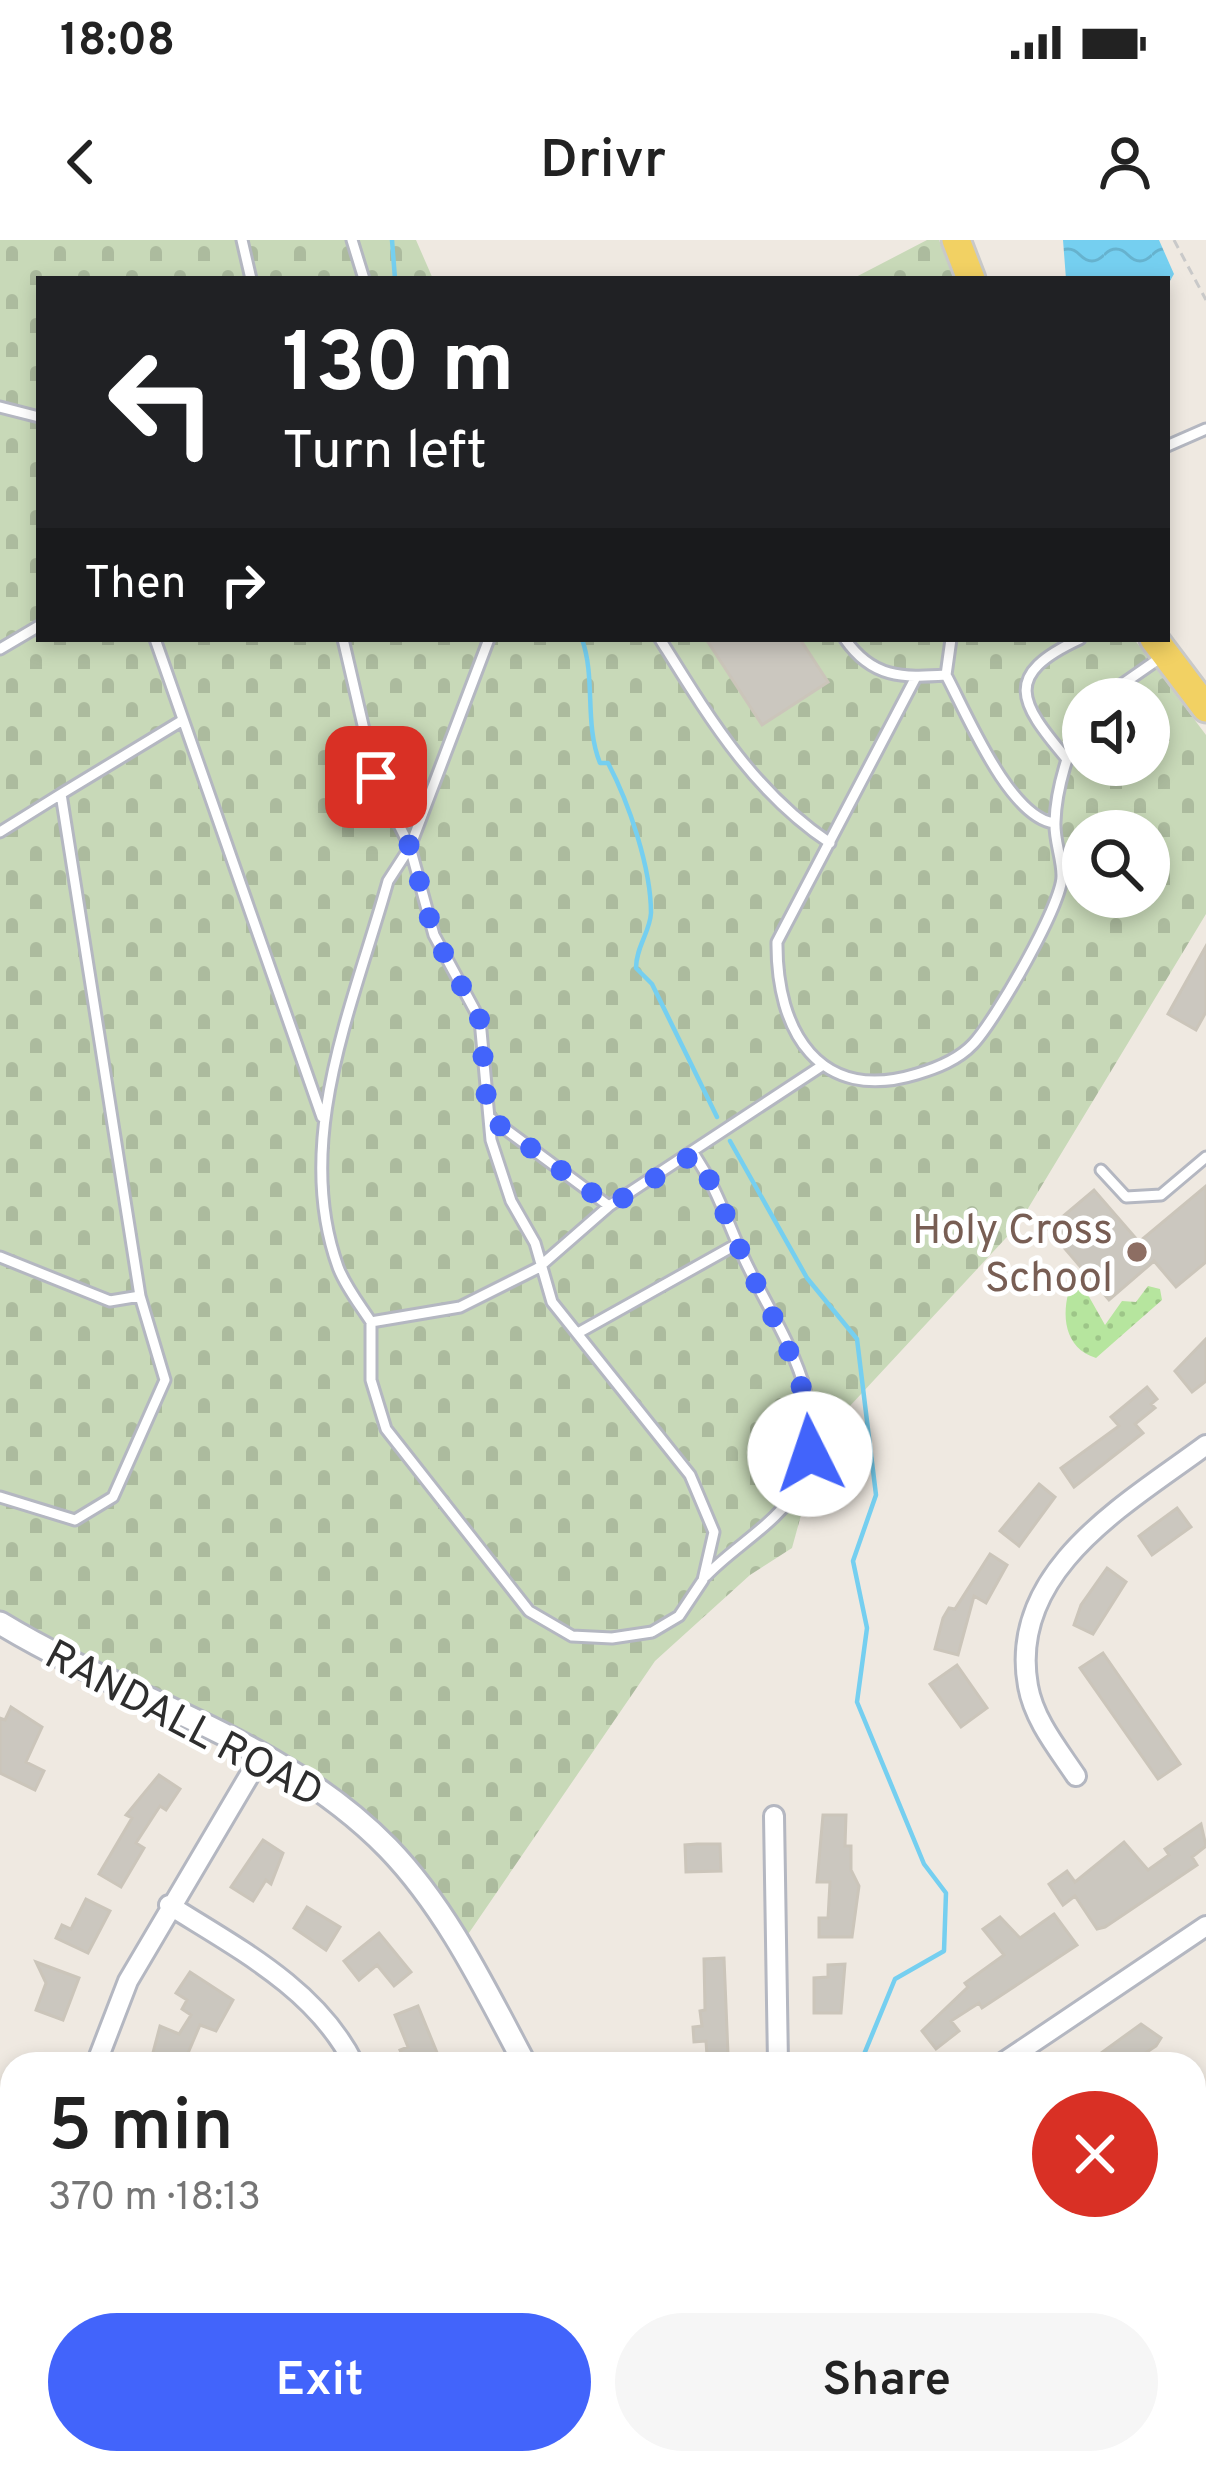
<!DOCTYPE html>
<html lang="en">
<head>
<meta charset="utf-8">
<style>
  :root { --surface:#fff; --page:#f6f6f6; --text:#222; --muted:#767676; --accent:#4264fb }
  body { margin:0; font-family:Overpass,sans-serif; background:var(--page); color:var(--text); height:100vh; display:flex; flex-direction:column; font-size:45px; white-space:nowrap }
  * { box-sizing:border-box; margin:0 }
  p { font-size:39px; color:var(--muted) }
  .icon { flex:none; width:66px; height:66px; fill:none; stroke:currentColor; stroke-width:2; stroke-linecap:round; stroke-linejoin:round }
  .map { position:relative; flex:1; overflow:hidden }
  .side { position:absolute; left:0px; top:1812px; width:1206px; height:423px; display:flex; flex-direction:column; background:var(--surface); border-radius:36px 36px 0 0; box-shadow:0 6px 18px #0003 }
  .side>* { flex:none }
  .hud { position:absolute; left:36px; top:36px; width:1134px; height:366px; border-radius:0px; box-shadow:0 6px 18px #0003; background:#202124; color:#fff; overflow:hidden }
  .buttons { position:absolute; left:1062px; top:438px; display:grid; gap:24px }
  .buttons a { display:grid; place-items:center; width:108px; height:108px; border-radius:50%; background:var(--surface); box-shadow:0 6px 18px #0003; font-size:60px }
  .pin { position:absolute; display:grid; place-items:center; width:102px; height:102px; color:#fff; margin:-51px; border-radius:24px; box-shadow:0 6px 18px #0006 }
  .me { position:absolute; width:132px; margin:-66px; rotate:356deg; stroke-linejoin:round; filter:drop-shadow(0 0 9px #0008) }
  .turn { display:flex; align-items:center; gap:42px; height:252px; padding:0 48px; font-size:54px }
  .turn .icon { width:156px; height:156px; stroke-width:2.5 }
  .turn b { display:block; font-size:84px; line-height:102px }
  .then { display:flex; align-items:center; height:114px; padding:0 48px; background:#0003; gap:24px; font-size:45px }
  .round { display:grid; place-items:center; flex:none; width:126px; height:126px; border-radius:63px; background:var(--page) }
  .overview { display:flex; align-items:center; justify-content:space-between; height:204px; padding:0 48px }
  h1 { font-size:72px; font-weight:600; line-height:90px }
  .cta { display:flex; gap:24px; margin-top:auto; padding:24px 48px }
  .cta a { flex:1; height:138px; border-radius:72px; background:var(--accent); color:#fff; font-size:48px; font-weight:600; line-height:138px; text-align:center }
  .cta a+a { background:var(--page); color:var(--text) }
  .status { display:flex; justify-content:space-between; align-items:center; height:84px; padding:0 60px; background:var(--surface); direction:ltr }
  .status svg { height:33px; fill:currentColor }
  header { display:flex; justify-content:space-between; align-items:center; height:156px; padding:0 48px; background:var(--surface); font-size:54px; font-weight:600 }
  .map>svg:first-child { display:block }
</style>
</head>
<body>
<div class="status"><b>18:08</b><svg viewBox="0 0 49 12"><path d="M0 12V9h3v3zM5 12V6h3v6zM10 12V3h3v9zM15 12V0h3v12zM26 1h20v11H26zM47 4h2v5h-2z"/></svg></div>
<header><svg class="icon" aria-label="back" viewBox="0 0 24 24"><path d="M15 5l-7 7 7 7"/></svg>Drivr<svg class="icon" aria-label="person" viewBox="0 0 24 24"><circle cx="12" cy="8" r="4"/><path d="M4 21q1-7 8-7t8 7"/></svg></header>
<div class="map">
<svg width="1206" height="2233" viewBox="0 0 1206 2233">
  <defs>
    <pattern id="grass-dots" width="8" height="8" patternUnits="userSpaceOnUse" patternTransform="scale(3)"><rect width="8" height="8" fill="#b6e59e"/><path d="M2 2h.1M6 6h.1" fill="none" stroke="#9dc588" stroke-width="1.8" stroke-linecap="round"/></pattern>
    <pattern id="cemetery-stones" width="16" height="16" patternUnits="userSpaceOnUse" patternTransform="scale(3)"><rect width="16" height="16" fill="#c8d9b8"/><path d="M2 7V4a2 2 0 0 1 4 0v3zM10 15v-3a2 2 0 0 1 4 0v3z" fill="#acbb9e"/></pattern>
    <pattern id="water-waves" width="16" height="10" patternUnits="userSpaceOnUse" patternTransform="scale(3)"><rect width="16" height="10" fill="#75cff0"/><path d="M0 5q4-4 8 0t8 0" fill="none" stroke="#66b2ce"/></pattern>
  </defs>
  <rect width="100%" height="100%" fill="#efe9e1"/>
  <path fill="url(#grass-dots)" d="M1079,1039L1105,1085L1122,1061L1136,1062L1148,1046L1160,1049L1162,1060L1096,1118C1064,1108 1061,1075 1070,1047Z"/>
  <path fill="url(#cemetery-stones)" fill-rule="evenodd" d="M0,0H416L433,39H39V399H1134L1206,495V674L1018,985L823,1195L792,1308L750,1335L655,1421L460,1706L329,1556L0,1383ZM1083,459H1149V525H1083ZM1083,591H1149V657H1083Z
    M927,0H939L954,39H852Z"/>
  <path fill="url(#water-waves)" d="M1063,0H1159L1174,34L1167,46V39H1066Z"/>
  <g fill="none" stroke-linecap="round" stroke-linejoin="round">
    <path stroke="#75cff0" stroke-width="4.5" d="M392,0L395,39
      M582,399C596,439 584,483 600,523H608C629,563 651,628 651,673C650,692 636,707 636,728L652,744L717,877
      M730,901L807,1038L857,1099L876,1255L853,1321L867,1388L857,1462L924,1624L946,1653L944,1711L895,1739L860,1824
      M932,2223L937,2233"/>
  </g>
  <path fill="#cbc7bf" stroke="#cbc5ba" stroke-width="3" d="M706,399H800L828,442L762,485Z
    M1206,706V772L1196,790L1168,774Z
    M1206,946V1022L1176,1047L1154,1021L1109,1060L1048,989L1094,950L1139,1002Z
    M1206,1099V1141L1192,1152L1175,1131Z
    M1147,1147L1157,1159L1151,1164L1155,1168L1135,1184L1143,1193L1074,1247L1061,1228L1119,1186L1111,1177Z
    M1039,1244L1055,1257L1019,1306L1000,1291Z
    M1177,1268L1191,1287L1152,1315L1139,1296Z
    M990,1314L1007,1325L986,1363L974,1356L958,1415L935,1409L943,1378L949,1368L955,1369Z
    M1107,1328L1126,1342L1093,1394L1074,1385L1081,1365Z
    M1103,1413L1180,1524L1158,1539L1080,1428Z
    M957,1425L987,1468L961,1487L930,1444Z
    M11,1467L42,1487L26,1522L44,1531L35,1550L0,1533V1478L5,1480Z
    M159,1535L180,1549L166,1570L160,1566L136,1603L144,1608L121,1647L99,1634L132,1578L126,1575Z
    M823,1575H846L845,1606H851V1630L859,1646L852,1697H819V1678H828L830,1642H817Z
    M1201,1584L1206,1606L1192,1617L1197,1625L1105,1687L1097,1689L1075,1656L1063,1665L1049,1644L1067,1631L1075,1642L1124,1602L1148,1630L1169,1615L1165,1609Z
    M263,1600L283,1613L271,1644L266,1640L253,1661L231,1647Z
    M697,1604H720L721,1631L686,1632L685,1605Z
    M86,1659L110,1671L88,1713L56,1698L62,1685L71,1689Z
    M307,1667L340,1687L326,1710L294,1688Z
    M1054,1674L1077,1705L982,1768L979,1763L951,1781L959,1791L936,1809L922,1791L968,1747L965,1743L1004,1715L983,1689L1000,1677L1020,1698Z
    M379,1693L411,1732L394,1746L377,1725L359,1740L344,1721Z
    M724,1718L728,1814L707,1816L706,1801L694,1802L693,1787L702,1786L700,1771L705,1770L704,1719Z
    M36,1722L79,1738L63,1780L36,1770L46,1743Z
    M845,1724L841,1773H814V1738L828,1737V1725Z
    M190,1732L233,1760L216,1791L200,1785L185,1820L150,1824L160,1786L179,1794L191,1775L182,1769L187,1760L176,1753Z
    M418,1766L440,1820L431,1824H406L400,1810L408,1807L395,1775Z
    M1141,1784L1161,1798L1156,1806L1129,1824H1086Z"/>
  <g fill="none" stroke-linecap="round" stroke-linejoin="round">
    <defs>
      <path id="service" d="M242,0L251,39
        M352,0L364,39
        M0,167L39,177
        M1167,206L1206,189
        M155,399L322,877
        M343,399L375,537L410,607L489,399
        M660,399C708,476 753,552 830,603
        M845,399C872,438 902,438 946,435C966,472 1009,577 1054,583
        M0,409L39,386
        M946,435L951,399
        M916,437L777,702C776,791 819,864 917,834C937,828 958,820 973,804C995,781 1062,665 1062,636C1062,618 1054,600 1055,582C1056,545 1070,509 1083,476
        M1101,459L1160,418
        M1066,518C1019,462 1002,435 1080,399
        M0,592L61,554
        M410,607L434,695L480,780L491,900L511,961L535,1003L552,1062L690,1235L714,1292L703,1340L679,1376L652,1392L612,1398L572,1396L529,1371L386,1189L371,1140V1082L460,1067L538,1028L609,966L820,827
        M489,877L609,966
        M694,914C715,946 723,970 738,1005C768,1078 841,1162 798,1246C781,1281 733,1307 706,1336
        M1101,930L1126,957L1161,955L1206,917
        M0,1017L110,1061L140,1056
        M371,1082C360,1065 345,1046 338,1027C292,900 354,763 388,641L410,607
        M578,1093L737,1004
        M0,1257L75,1280L113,1257L165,1140L140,1056L61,554L183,480"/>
      <path id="minor" d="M1076,1536C1058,1509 1034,1480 1028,1446C1007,1330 1128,1263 1206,1205
        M774,1576L778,1824
        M169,1665C237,1708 317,1749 354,1824
        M96,1824L128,1741L262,1514
        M1001,1824L1206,1686
        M1194,2075L1206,2089
        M0,2107H12
        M59,2223L62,2233
        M501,2233L512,2223"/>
      <path id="tertiary" d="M0,1383C128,1461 281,1498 388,1608C447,1669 485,1749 525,1824
        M1194,2165L1206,2157
        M742,2223L748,2233
        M1091,2233L1106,2223"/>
      <path id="primary" d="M956,0L971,39
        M1154,399L1206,468"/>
    </defs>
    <use href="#service" stroke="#b4b7c1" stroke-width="15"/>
    <use href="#minor" stroke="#b4b7c1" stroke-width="24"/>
    <use href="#tertiary" stroke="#b4b7c1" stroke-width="27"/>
    <use href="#primary" stroke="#c9c9c9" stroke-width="33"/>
    <path stroke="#c9c9c9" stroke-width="3" stroke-dasharray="9 6" stroke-linecap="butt" d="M1174,0L1206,60"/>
    <use href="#service" stroke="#fff" stroke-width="9"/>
    <use href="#minor" stroke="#fff" stroke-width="18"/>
    <use href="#tertiary" stroke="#fff" stroke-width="21"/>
    <use href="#primary" stroke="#f2d163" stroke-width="27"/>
  </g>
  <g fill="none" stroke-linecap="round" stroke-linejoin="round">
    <path stroke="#4264fb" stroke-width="21" stroke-dasharray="0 37.8" d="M376,537L410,607L434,695L480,780L488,877L610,966L694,914C716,948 723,970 738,1005C771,1081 810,1127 810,1214"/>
  </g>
  <circle fill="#8d6e63" stroke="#fff" stroke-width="4.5" cx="1137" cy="1012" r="12"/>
  <g text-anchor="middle" stroke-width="10" stroke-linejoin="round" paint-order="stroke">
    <g font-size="42" fill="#785e54" stroke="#fff" text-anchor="end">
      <text x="1113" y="1003">Holy Cross<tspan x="1113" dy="48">School</tspan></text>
    </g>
    <g font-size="42" fill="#2e2e2e" stroke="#fff">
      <text transform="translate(185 1482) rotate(28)" y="15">RANDALL ROAD</text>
    </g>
  </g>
</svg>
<div class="buttons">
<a><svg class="icon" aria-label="sound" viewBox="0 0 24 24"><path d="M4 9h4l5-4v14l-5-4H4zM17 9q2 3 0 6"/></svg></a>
<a><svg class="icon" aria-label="search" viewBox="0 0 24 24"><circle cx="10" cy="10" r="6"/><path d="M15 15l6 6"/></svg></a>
</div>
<div class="pin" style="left:376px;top:537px;background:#d93025"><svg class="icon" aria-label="arrive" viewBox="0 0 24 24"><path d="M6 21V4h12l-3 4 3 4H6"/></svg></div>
<svg class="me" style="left:810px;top:1214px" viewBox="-20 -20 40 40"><circle r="19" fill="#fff"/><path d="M0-13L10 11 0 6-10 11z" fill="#4264fb"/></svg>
<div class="hud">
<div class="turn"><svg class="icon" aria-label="left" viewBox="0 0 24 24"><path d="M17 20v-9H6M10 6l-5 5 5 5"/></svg><div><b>130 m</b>Turn left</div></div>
<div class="then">Then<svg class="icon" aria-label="right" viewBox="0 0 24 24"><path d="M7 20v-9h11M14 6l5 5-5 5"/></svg></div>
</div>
<section class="side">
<div class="overview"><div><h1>5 min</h1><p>370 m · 18:13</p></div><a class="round" style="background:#d93025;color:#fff"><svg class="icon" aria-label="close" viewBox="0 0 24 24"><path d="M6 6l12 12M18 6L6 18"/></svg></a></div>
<div class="cta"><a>Exit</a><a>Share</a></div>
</section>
</div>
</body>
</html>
